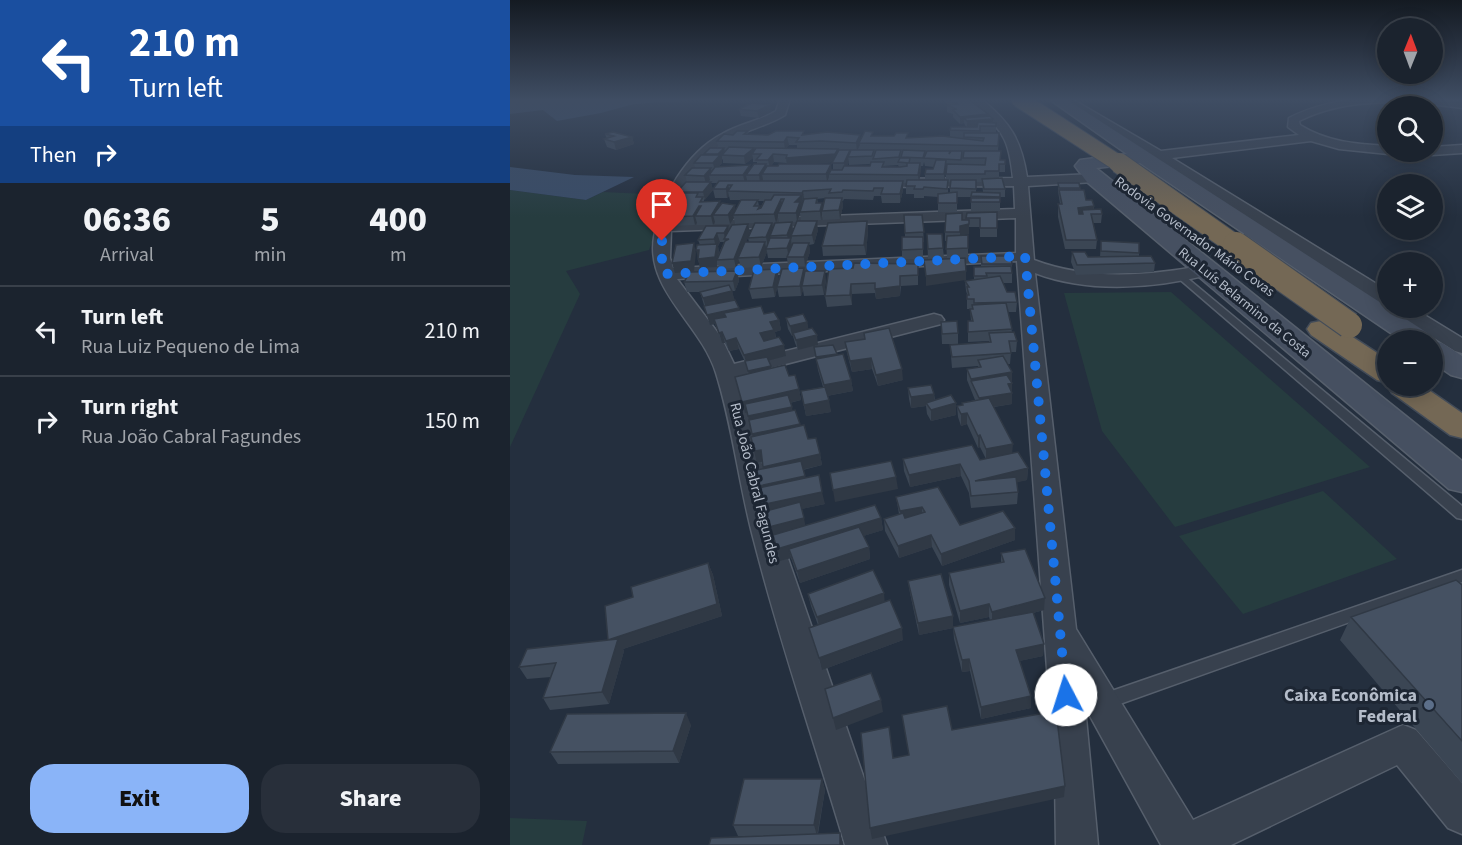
<!DOCTYPE html>
<html lang="en">
<head>
<meta charset="utf-8">
<style>
  :root { --surface:#1b232e; --page:#282f3a; --text:#f1f3f6; --muted:#a0a4aa; --line:#39404a; --accent:#8ab4f8 }
  body { margin:0; font-family:"Source Sans 3",sans-serif; background:var(--page); color:var(--text); height:100vh; display:flex; flex-direction:column; font-size:22px; white-space:nowrap }
  * { box-sizing:border-box; margin:0 }
  p { font-size:20px; color:var(--muted) }
  .icon { flex:none; width:33px; height:33px; fill:none; stroke:currentColor; stroke-width:2; stroke-linecap:round; stroke-linejoin:round }
  .map { position:relative; flex:1; overflow:hidden }
  .details { display:flex; flex-direction:column; background:var(--surface); width:510px }
  .details>* { flex:none }
  .hud { background:#1a4fa0; color:#fff; overflow:hidden }
  .needle { width:39px; rotate:1deg }
  .controls { position:absolute; left:867px; top:18px; display:grid; gap:12px }
  .controls a { display:grid; place-items:center; width:66px; height:66px; border-radius:50%; background:var(--surface); box-shadow:0 3px 15px #0003,0 0 0 2px var(--line); font-size:30px }
  .pin { position:absolute; display:grid; place-items:center; width:51px; height:51px; color:#fff; margin:-62px -26px; border-radius:50% 50% 50% 0; rotate:-45deg; box-shadow:0 0 6px #0007 }
  .pin .icon { rotate:45deg }
  .me { position:absolute; width:66px; margin:-33px; rotate:355deg; stroke-linejoin:round; filter:drop-shadow(0 0 4px #0008) }
  .turn { display:flex; align-items:center; gap:21px; height:126px; padding:0 30px; font-size:27px }
  .turn .icon { width:78px; height:78px; stroke-width:2.5 }
  .turn b { display:block; font-size:42px; line-height:51px }
  .then { display:flex; align-items:center; height:57px; padding:0 30px; background:#0003; gap:12px; font-size:22px }
  .eta { display:flex; justify-content:space-evenly; align-items:center; height:102px; text-align:center }
  .eta b { font-size:36px; font-weight:800; line-height:42px }
  .button { display:flex; gap:12px; margin-top:auto; padding:12px 30px }
  .button a { flex:1; height:69px; border-radius:24px; background:var(--accent); color:#111; font-size:24px; font-weight:800; line-height:69px; text-align:center }
  .button a+a { background:var(--page); color:var(--text) }
  ul { padding:0; list-style:none }
  li { display:flex; align-items:center; gap:18px; height:90px; padding:0 30px; border-top:2px solid var(--line) }
  li div { flex:1 }
  li b { display:block; font-size:22px }
  li em { font-style:normal }
  main { display:flex; flex:1; min-height:0 }
  .map>svg:first-child { display:block }
</style>
</head>
<body>
<main>
<section class="details">
<div class="hud">
<div class="turn"><svg class="icon" aria-label="left" viewBox="0 0 24 24"><path d="M17 20v-9H6M10 6l-5 5 5 5"/></svg><div><b>210 m</b>Turn left</div></div>
<div class="then">Then<svg class="icon" aria-label="right" viewBox="0 0 24 24"><path d="M7 20v-9h11M14 6l5 5-5 5"/></svg></div>
</div>
<div class="eta">
<div><b>06:36</b><p>Arrival</p></div>
<div><b>5</b><p>min</p></div>
<div><b>400</b><p>m</p></div>
</div>
<ul>
<li><svg class="icon" aria-label="left" viewBox="0 0 24 24"><path d="M17 20v-9H6M10 6l-5 5 5 5"/></svg><div><b>Turn left</b><p>Rua Luiz Pequeno de Lima</p></div><em>210 m</em></li>
<li><svg class="icon" aria-label="right" viewBox="0 0 24 24"><path d="M7 20v-9h11M14 6l5 5-5 5"/></svg><div><b>Turn right</b><p>Rua João Cabral Fagundes</p></div><em>150 m</em></li>
</ul>
<div class="button"><a>Exit</a><a>Share</a></div>
</section>
<div class="map">
<svg width="952" height="845" viewBox="0 0 952 845">
  <rect width="100%" height="100%" fill="#242f3e"/>
  <path fill="#263c3f" d="M0,190L76,200L93,192L160,195L139,250L56,271L70,294L0,447Z
    M661,292L860,467L665,527L592,431L554,293Z
    M813,491L887,559L733,614L669,536Z
    M0,818L77,821L72,845H0Z"/>
  <path fill="#394c67" d="M0,99H208L124,104L91,113L47,121L33,110L0,114Z
    M0,167L65,175L124,177L76,200L0,190Z"/>
  <g fill="none" stroke-linecap="round" stroke-linejoin="round">
    <defs>
      <path id="lane" d="M670,272L952,506V519L947,518L667,277L666,275Z
        M952,570V582L593,710L587,708L584,702L587,696L593,694Z"/>
      <path id="street" d="M270,99H280L275,115C259,125 240,129 224,137C193,152 170,189 163,222L505,209L504,186L362,187L355,183L362,179L503,178C498,129 489,132 460,99H471C501,123 511,140 517,177L584,174L591,178L584,182L518,186L524,260C580,281 638,276 696,265L702,266L705,270L702,274C646,288 580,294 525,273L566,629L683,820L893,725L906,730L952,783V834L938,828L887,765L721,845H651L575,707L588,845H546L545,778L507,261L167,279L211,337L224,364L424,314L431,316L434,320L431,324L229,376L272,541L377,845H335C305,744 270,643 244,541C229,486 223,427 206,373C191,324 135,290 144,237C150,198 176,153 212,134C229,124 249,121 266,111ZM506,218V253L163,268L160,258L161,231Z
        M550,99H562L651,151L789,135L778,127L779,118C830,92 896,95 952,102V108C898,101 839,96 789,121L790,125C817,142 846,144 878,146V152H883L878,154L829,149L801,141L662,158L878,291V306L871,304L680,180L647,160L639,159V155Z
        M952,145V153L922,155L916,152H922V147Z
        M880,308H903L952,338V353L945,351L883,312Z"/>
      <path id="secondary" d="M539,99H556L919,334L923,341L932,343L952,356V378L941,375L922,362V340H891L630,163L586,168L952,461V492L939,489L577,182L565,166L570,160L617,154Z"/>
      <path id="highway" d="M811,321L821,323L878,360V383L867,380L801,335L797,329L801,323Z
        M878,386H913L952,413V438L940,435L882,393Z"/>
    </defs>
    <use href="#lane" stroke="#565f6c" stroke-width="3"/>
    <use href="#street" stroke="#565f6c" stroke-width="3"/>
    <use href="#secondary" stroke="#565f6c" stroke-width="3"/>
    <use href="#highway" stroke="#434c59" stroke-width="3"/>
    <use href="#lane" fill="#38414e" fill-rule="evenodd"/>
    <use href="#street" fill="#38414e" fill-rule="evenodd"/>
    <use href="#secondary" fill="#465061" fill-rule="evenodd"/>
    <use href="#highway" fill="#746855" fill-rule="evenodd"/>
    <defs>
      <path id="highway-bridge-far2" d="M509,99L611,165"/>
      <path id="highway-bridge-far1" d="M609,163L728,247"/>
      <path id="highway-bridge" d="M726,245L839,325"/>
    </defs>
    <use href="#highway-bridge-far2" stroke="#434c59" stroke-width="18" stroke-linecap="butt"/>
    <use href="#highway-bridge-far1" stroke="#434c59" stroke-width="22" stroke-linecap="butt"/>
    <use href="#highway-bridge" stroke="#434c59" stroke-width="28" stroke-linecap="butt"/>
    <use href="#highway-bridge-far2" stroke="#746855" stroke-width="16"/>
    <use href="#highway-bridge-far1" stroke="#746855" stroke-width="20"/>
    <use href="#highway-bridge" stroke="#746855" stroke-width="26"/>
  </g>
  <path fill="#3b4654" fill-rule="evenodd" d="M428,99H458L478,116L483,123H486V133H489L488,151L491,160H495V172H489V179L495,189V197H490V211H461V197H447V212H428V197L414,196V198H404V194H396V183H393V190L390,203H372L371,196H364L363,200L334,199L333,201H332L333,206L330,219L313,220L312,215L311,220L291,221L290,214L288,221L308,230L304,244L299,245L300,252L295,266H278L277,258H258L257,252L251,267L231,268L229,261L226,268L209,269L208,264L207,267L190,268L188,259L190,245L188,240L196,226L219,230L238,224L240,233L236,242H239L238,238L245,223L225,224L224,218L220,224H205V222L203,225H187V223L185,225L163,226L161,217L167,192L177,182L175,175L185,168L184,163L194,155V154L208,148L207,141L223,135L238,131V134L295,135L351,140L364,136L399,138L440,137V130L456,127L454,123L450,124L443,117V114L437,112V105H439L433,101ZM279,145H287V149L276,148ZM243,158V162H247V164L241,168L208,167L212,163L211,161L213,159V163L235,164ZM264,162L276,163L277,164L268,166H261ZM323,162V170L304,164ZM339,162V165L360,164V166H337ZM414,162L415,166L424,167L423,169L415,174V180H409L411,166H413ZM388,165L389,167L374,166ZM436,167V180H435ZM438,182H440V193H438ZM466,182H472L473,192H466ZM201,183H208L203,189L205,198H217L219,196L220,200H231L226,210L211,204L194,202V200L203,190ZM315,198L312,208V203H308L307,199ZM248,201H254L250,208L249,206ZM268,217L269,222H286L283,231L282,222L263,228L262,223H266ZM210,242H214L209,253L208,246Z
    M229,109L261,112L249,118L231,116Z
    M95,134L122,137L124,144L106,150L97,147L94,139H97Z
    M548,183L570,188L576,200L584,206V209L592,214L591,223H583L587,240L586,249H555L548,217V204H550L548,191Z
    M487,212V237H470V227H459V234L450,235H458V258H437L436,241H435V232L452,220H457V213Z
    M412,215L414,242H413V259H392V250L395,237V233Z
    M357,221L358,230L356,255L313,256L312,246Z
    M417,234L433,248L434,258L418,259Z
    M591,241L629,253V256L645,263L644,272L566,275L561,262L562,252L578,257H590Z
    M471,256L502,264V283H493L497,292L507,302L506,312H498L502,332L507,341L506,352H501L500,364H498L502,372V404L484,407L502,453L518,468L517,480L506,482L508,492L507,504L461,508L459,493L451,476L400,487L394,471L393,459L470,460L476,459L470,447L468,448L457,424L451,426L448,417L447,406L452,405V403L465,400L457,380V369L468,368V366L442,368L440,345L479,342V341L458,342V321H461L460,309H462H457V294L456,291L455,281L464,280V267H471Z
    M408,264V285L391,286L390,296L366,299L365,293L342,294V305L317,307L315,296L319,269Z
    M294,268L295,274L316,280L314,295L294,296L293,290L291,296L269,297L267,287Z
    M227,271L229,281L225,291H222L224,300L229,310L254,314L269,320L271,330L265,332L266,338L276,356L259,360L261,368L279,376L289,389L291,400L280,403L282,411L290,426L298,439L310,454L312,465L293,470L295,478L315,504L291,509L295,526L371,518L373,530L353,536L359,547L360,559L290,583L281,558L270,561L264,539H262L257,517H255L251,505L250,488L254,468L253,462L247,463L243,437L237,413H235L225,377L238,374L235,362L229,349L219,351L215,343H212L205,324L200,325L190,292H177L174,282Z
    M269,279L265,297L242,299L239,289Z
    M276,318L297,322L298,329L308,345L288,350L285,343L283,336H282L278,329Z
    M431,322L448,333V344H432Z
    M335,342L393,380L368,386L362,369L342,372L337,353Z
    M304,347L327,355L341,380L343,391L317,396L321,412L296,416L291,391L313,387L308,370Z
    M398,388L424,394L425,400L446,415L421,421L417,414L416,406L401,408L399,399Z
    M386,497L450,525L505,528V540L432,566L422,547L389,558L375,531L374,519L389,514Z
    M491,553L535,598L534,610L523,613L534,644L533,656L509,661L521,696V708L471,719L460,671L452,672L444,639L443,627L480,620L479,617L450,623L439,585V573L491,563Z
    M198,563L203,575L212,616L113,649L114,651L99,704L40,710L33,698L41,677L17,679L9,667L98,640L123,597Z
    M398,581L443,628L409,635L400,593Z
    M952,585V783L830,640L841,617Z
    M298,594L375,602L393,640L312,670L302,640L299,628L308,625L301,606Z
    M181,725L169,763L48,764L40,752Z
    M312,779L315,790L308,834L330,833L333,845H199L249,836H228L223,825Z"/>
  <path fill="#303945" d="M260,105L261,112L249,118L247,111Z
    M478,114V119H483V126H470V138V131L457,128V121L454,118V123L450,124V117Z
    M350,135L351,142L349,143L350,145L347,151L346,143Z
    M122,137L124,144L106,150L104,142Z
    M277,137L279,145L275,150L274,142Z
    M214,148L216,156L212,155V163L205,171L203,163L209,157L208,154Z
    M244,148L245,154H242L243,158L235,164L234,156Z
    M328,149L329,157L326,162L277,166L276,158Z
    M340,150L341,157H338L339,162L335,171L334,163Z
    M263,154L264,162L260,168L258,160Z
    M436,160V168L434,182V174Z
    M410,163L411,171L409,183L408,175Z
    M256,164L258,172L252,174L253,180L250,183L249,175Z
    M321,164L322,172L319,174V177L317,182L316,174Z
    M240,165L242,173L236,175L237,180L235,183L233,175Z
    M201,168L202,175H199L200,180L196,184L194,176Z
    M393,181V190L390,203V194Z
    M201,182L203,190L195,200L193,192Z
    M218,185L220,191H218L219,196L217,198L216,189Z
    M293,191L294,199L293,202L292,193Z
    M292,195L293,204L291,206L292,211L290,212V214L287,222L285,202Z
    M332,198L333,206L330,219L329,210Z
    M271,199L273,207L268,213V217L266,223L264,214Z
    M210,201L212,210L203,215L205,222L203,225L201,216Z
    M312,203L313,211H312V215L311,220L310,211Z
    M225,205L226,213L223,215L224,218L220,224L218,215Z
    M189,206L192,215L185,216L187,223L185,225L183,216Z
    M584,206L583,214L572,210V216L567,217L568,208Z
    M307,221L308,230L304,244L302,235Z
    M357,221L358,230L356,255L354,245Z
    M282,222L283,232L281,239L282,247L279,258L277,248L279,244L277,235Z
    M262,223L264,232L260,236L261,239L258,247L256,237Z
    M238,224L240,233L230,258H228L229,261L226,268L224,259Z
    M459,224V234L450,235V241V226Z
    M218,226L220,235L215,239L214,233Z
    M207,233L210,242L208,246L209,253L207,260V267L190,268L186,250L206,248L204,239Z
    M255,242L257,252L251,267L249,257Z
    M184,243L186,253L184,271L165,273L162,263Z
    M299,243L300,252L295,266L294,257Z
    M294,268L295,278L292,286L293,290L291,296L290,286Z
    M267,269L269,279L265,297L263,287Z
    M227,271L229,281L225,291L223,281Z
    M315,271L316,280L314,295L312,285Z
    M456,271V280L416,286V276Z
    M390,276V296L366,299L365,289Z
    M341,284L342,294V305L340,295Z
    M222,291L225,301L196,308L193,298Z
    M229,308L231,319H204L205,324L200,325L197,315Z
    M269,320L271,330L265,332L266,340L252,344L250,333L260,322Z
    M297,322L299,332L283,333V336H282L280,326Z
    M212,332L215,343H212L209,333Z
    M307,335L308,345L288,350L286,340Z
    M226,338L229,349L219,351L216,341Z
    M274,345L276,356L237,366L234,355Z
    M327,354L328,365L306,359L308,368L306,357Z
    M361,358L362,369L342,372L340,361Z
    M261,366L263,377L241,382L238,371Z
    M392,369L393,380L368,386L366,375Z
    M502,372V404L469,409V398L461,381V379Z
    M341,380L343,391L316,396L314,385Z
    M289,389L291,400L235,413L232,402Z
    M424,394L425,405L416,403V406L401,408V397Z
    M319,400L321,412L296,416L294,405Z
    M446,403V415L421,421V410Z
    M282,407L284,418L240,428L238,416Z
    M457,413V424L451,426V414Z
    M290,424L292,435L245,446L242,434Z
    M470,435V447L468,448V436Z
    M503,444L502,455L476,460V449Z
    M251,450L254,461L247,463L244,451Z
    M310,454L312,465L256,478L253,467Z
    M450,464L451,476L400,487L399,475Z
    M518,468L517,480L465,493V481Z
    M295,476L297,488L252,498L249,486Z
    M386,477L388,489L325,502L323,490Z
    M312,492L315,504L255,517L251,505Z
    M412,507V519L392,523L390,511Z
    M294,518L296,530L262,539L259,527Z
    M371,518L373,530L282,558L279,549L281,558L270,561L267,549Z
    M505,528V540L432,566L431,554Z
    M421,535L422,547L389,558L388,546Z
    M359,547L360,559L290,583L287,571Z
    M198,563L203,575L212,616L113,649L114,651L99,704L92,692L98,640Z
    M374,593L375,605L310,630L307,617Z
    M535,598L534,610L482,624V612Z
    M479,604V617L450,623V611Z
    M443,616V628L409,635L408,623Z
    M392,628L393,640L312,670L309,658Z
    M534,644L533,656L505,662L506,650Z
    M459,659L460,671L452,672V660Z
    M521,696V708L471,719V707Z
    M371,700L373,712L326,730L323,718Z
    M176,713L181,725L169,763L163,751Z
    M312,779L315,790L307,836L304,825Z
    M555,786L554,797L362,839L360,828Z
    M330,833L333,844V845H330Z"/>
  <path fill="#455162" stroke="#303945" stroke-width="1.5" d="M440,99H458L478,114L450,117L443,110L446,109L444,108L437,105L448,104Z
    M242,103L260,105L247,111L229,109Z
    M480,116L483,119L457,121L454,118Z
    M468,122L486,123V126H470V131L440,130L441,127H467Z
    M227,131H238L234,134L258,135L266,131H294L292,135L317,132L350,135L346,143L311,141L286,142L289,138L277,137L274,142L207,141L214,134L223,135Z
    M355,131L363,132L361,136H384L386,133H398L396,138L432,136L473,141L474,138L454,137V133H489L488,146L349,143Z
    M103,132L122,137L104,142L94,139L104,136L95,134Z
    M219,147L244,148L234,156L212,155Z
    M200,148H214L208,154H194Z
    M246,148L328,149L325,154L276,158L277,155L263,154L258,160H246L251,154H242Z
    M329,150H340L334,163H322Z
    M341,150H364L362,156L338,157Z
    M366,150H391L389,157L363,159Z
    M393,150L415,151L413,158L391,157Z
    M417,151H440L439,154L441,151H452L451,160L414,158Z
    M454,151H491L490,160H495V164H489V171H475V174H436L437,164L475,165L476,158H453Z
    M191,155H210L203,163H184Z
    M390,158H400L399,163L388,162Z
    M426,160H436L434,174H415L416,169H423Z
    M361,162H374L372,167H390L397,166V163H410L408,175L319,174L321,170H332L334,166H360Z
    M244,164H256L249,175H236Z
    M269,164H321L316,174H252L257,166H268Z
    M240,165L233,175H199L205,167Z
    M182,168H201L194,176L175,175Z
    M492,178L495,189H474L472,179Z
    M397,180H438L437,189L414,187L413,189H404L405,186H396Z
    M441,180H466V189L440,188Z
    M209,181H393L390,194H371L373,188H364L363,191L333,190L332,192L319,193L321,189L293,191L292,193L218,191L222,185H218L216,189H203Z
    M176,182H201L193,192H167Z
    M548,183H569L570,188H549Z
    M549,190H574L576,200H582L584,206L568,208L569,214H573L572,210L591,209L592,214H581L587,240H556L549,208L548,204H552Z
    M447,192V203H428V194Z
    M462,192L490,193V197L461,196Z
    M166,193H188L186,197H193L190,202L210,201L201,216H185L191,206H189L183,216L161,217Z
    M264,195H292L285,202H290L286,213H268L274,199H271L264,214L223,215L231,200H248L244,206H250L248,209L251,208L255,200H261Z
    M307,198L306,203H312L310,211L290,212L294,199Z
    M315,198H332L329,210L312,211Z
    M461,198H490V202H461Z
    M212,203L225,205L218,215H203Z
    M487,212V228H470V218H456L457,213Z
    M452,213V220H459V224L450,226V232H435L436,214Z
    M394,215H412L414,232L395,233Z
    M287,221H307L302,235L281,236Z
    M357,221L354,245L312,246L318,223Z
    M282,222L277,235L260,236L265,223Z
    M245,223H262L256,237L238,238Z
    M238,224L224,259L207,260L215,241L219,239H214L222,225Z
    M196,226H218L214,233H207L204,239L188,240Z
    M417,234H432L433,248L418,249Z
    M458,235V248L436,249L437,236Z
    M392,237H413V249L392,250Z
    M260,238H281L277,248L256,249Z
    M591,241L629,243V253L591,251Z
    M235,242H255L249,257L228,258Z
    M184,243L181,261L162,263L166,245Z
    M283,243H299L294,257H277Z
    M207,244L205,257L188,259L189,250H186L187,245Z
    M562,252H575L578,257L641,256L645,263L567,265Z
    M471,256H501L502,264H472Z
    M455,258L456,271L416,276L414,260Z
    M344,263L408,264V275L390,276V286L365,289V283L341,284L340,295L315,296L319,269L343,268Z
    M501,266L502,273H476L477,276H464V267Z
    M294,268L290,286L267,287L272,269Z
    M267,269L263,287L239,289L244,270Z
    M227,271L223,281L174,282L180,272Z
    M295,271H315L312,285L292,286Z
    M490,276L497,292H505L507,302L464,303V299H457V295H459L457,287H459L455,281Z
    M219,285L222,291L193,298L190,292Z
    M225,300L229,308L197,315L194,306Z
    M496,303L502,329L458,332V321H463L460,309H463L462,305Z
    M251,306L254,314L264,312L269,320L260,322L264,330L250,333L254,341L269,337L274,345L234,355L226,338L216,341L212,332L209,333L204,319L216,317L214,313Z
    M293,314L297,322L280,326L276,318Z
    M447,321L448,333L432,334L431,322Z
    M302,328L307,335L286,340L283,333Z
    M379,328L392,369L366,375L361,358L340,361L335,342L355,339L354,333Z
    M504,332L507,341H499L501,353L442,357L440,345L481,342L479,333Z
    M323,345L327,354L306,357L304,347Z
    M333,354L341,380L314,385L306,359Z
    M493,356L502,372L461,379L457,369L471,367L468,360Z
    M257,357L261,366L238,371L235,361Z
    M275,365L279,376L285,375L289,389L232,402L225,377Z
    M497,375L502,383L498,384L502,393L469,398L461,381Z
    M421,385L424,394L401,397L398,388Z
    M315,387L319,400L294,405L291,391Z
    M278,395L282,407L238,416L235,404Z
    M441,395L446,403L421,410L416,403Z
    M479,398L503,444L476,449L470,435L468,436L457,413L451,414L447,406L453,405L452,403Z
    M285,410L290,424L242,434L239,420Z
    M294,425L298,439L306,438L310,454L253,467L251,450L244,451L241,437Z
    M462,445L470,460L508,452L518,468L465,481L506,477L508,492L461,496L459,481L450,464L399,475L393,459Z
    M291,461L295,476L249,486L247,470Z
    M381,461L386,477L323,490L320,473Z
    M309,475L312,492L251,505L249,488Z
    M428,487L450,525L493,511L505,528L431,554L421,535L388,546L374,519L393,513L395,518L415,512L412,507L390,511L386,497Z
    M290,502L294,518L259,527L256,511Z
    M365,505L371,518L267,549L263,535Z
    M349,527L359,547L287,571L279,549Z
    M515,549L535,598L482,612L479,604L450,611L439,573L494,562L491,553Z
    M198,563L207,604L98,640L108,639L92,692L33,698L46,663L9,667L17,649L98,640L95,606L123,597L121,587Z
    M363,570L374,593L307,617L298,594Z
    M431,574L443,616L408,623L398,581Z
    M946,580L952,585V741L841,617Z
    M380,600L392,628L309,658L299,628Z
    M523,612L534,644L506,650L521,696L471,707L459,659L452,660L443,627Z
    M361,673L371,700L323,718L315,689Z
    M437,706L442,730L546,711L555,786L360,828L351,733L379,727L383,758L399,755L392,715Z
    M176,713L163,751L40,752L57,714Z
    M234,779H312L304,825H223Z
    M330,833V845H199L201,838Z"/>
  <linearGradient id="sky" x2="0" y2="1"><stop stop-color="#141a22"/><stop offset="0.46" stop-color="#3f4d63"/><stop offset="1" stop-color="#3f4d63" stop-opacity="0"/></linearGradient>
  <rect width="952" height="217" fill="url(#sky)"/>
  <g fill="none" stroke-linecap="round" stroke-linejoin="round">
    <path stroke="#1a73e8" stroke-width="10" stroke-dasharray="0 18" d="M152,241L151,254L155,274L515,256L556,695"/>
  </g>
  <circle fill="#5c6f8a" stroke="#1d2633" stroke-width="2" cx="919" cy="705" r="6"/>
  <g text-anchor="middle" stroke-width="6" stroke-linejoin="round" paint-order="stroke">
    <g font-size="14" fill="#b4bcc9" stroke="#1d2633">
      <text transform="translate(685 236) rotate(36)" y="5">Rodovia Governador Mário Covas</text>
      <text transform="translate(735 302) rotate(39)" y="5">Rua Luís Belarmino da Costa</text>
    </g>
    <g font-size="15" fill="#b4bcc9" stroke="#1d2633">
      <text transform="translate(245 483) rotate(76)" y="5">Rua João Cabral Fagundes</text>
    </g>
    <g font-size="18" font-weight="bold" fill="#b4bcc9" stroke="#1d2633" text-anchor="end">
      <text x="907" y="701">Caixa Econômica<tspan x="907" dy="21">Federal</tspan></text>
    </g>
  </g>
</svg>
<div class="controls">
<a><svg class="needle" viewBox="-14 -14 28 28"><path d="M0-13l5 13h-10z" fill="#e53935"/><path d="M0 13l5-13h-10z" fill="#a0a4aa"/></svg></a>
<a><svg class="icon" aria-label="search" viewBox="0 0 24 24"><circle cx="10" cy="10" r="6"/><path d="M15 15l6 6"/></svg></a>
<a><svg class="icon" aria-label="layers" viewBox="0 0 24 24"><path d="M12 4l9 5-9 5-9-5zM3 14l9 5 9-5"/></svg></a>
<a>+</a>
<a>−</a>
</div>
<div class="pin" style="left:152px;top:241px;background:#d93025"><svg class="icon" aria-label="arrive" viewBox="0 0 24 24"><path d="M6 21V4h12l-3 4 3 4H6"/></svg></div>
<svg class="me" style="left:556px;top:695px" viewBox="-20 -20 40 40"><circle r="19" fill="#fff"/><path d="M0-13L10 11 0 6-10 11z" fill="#1a73e8"/></svg>
</div>
</main>
</body>
</html>
